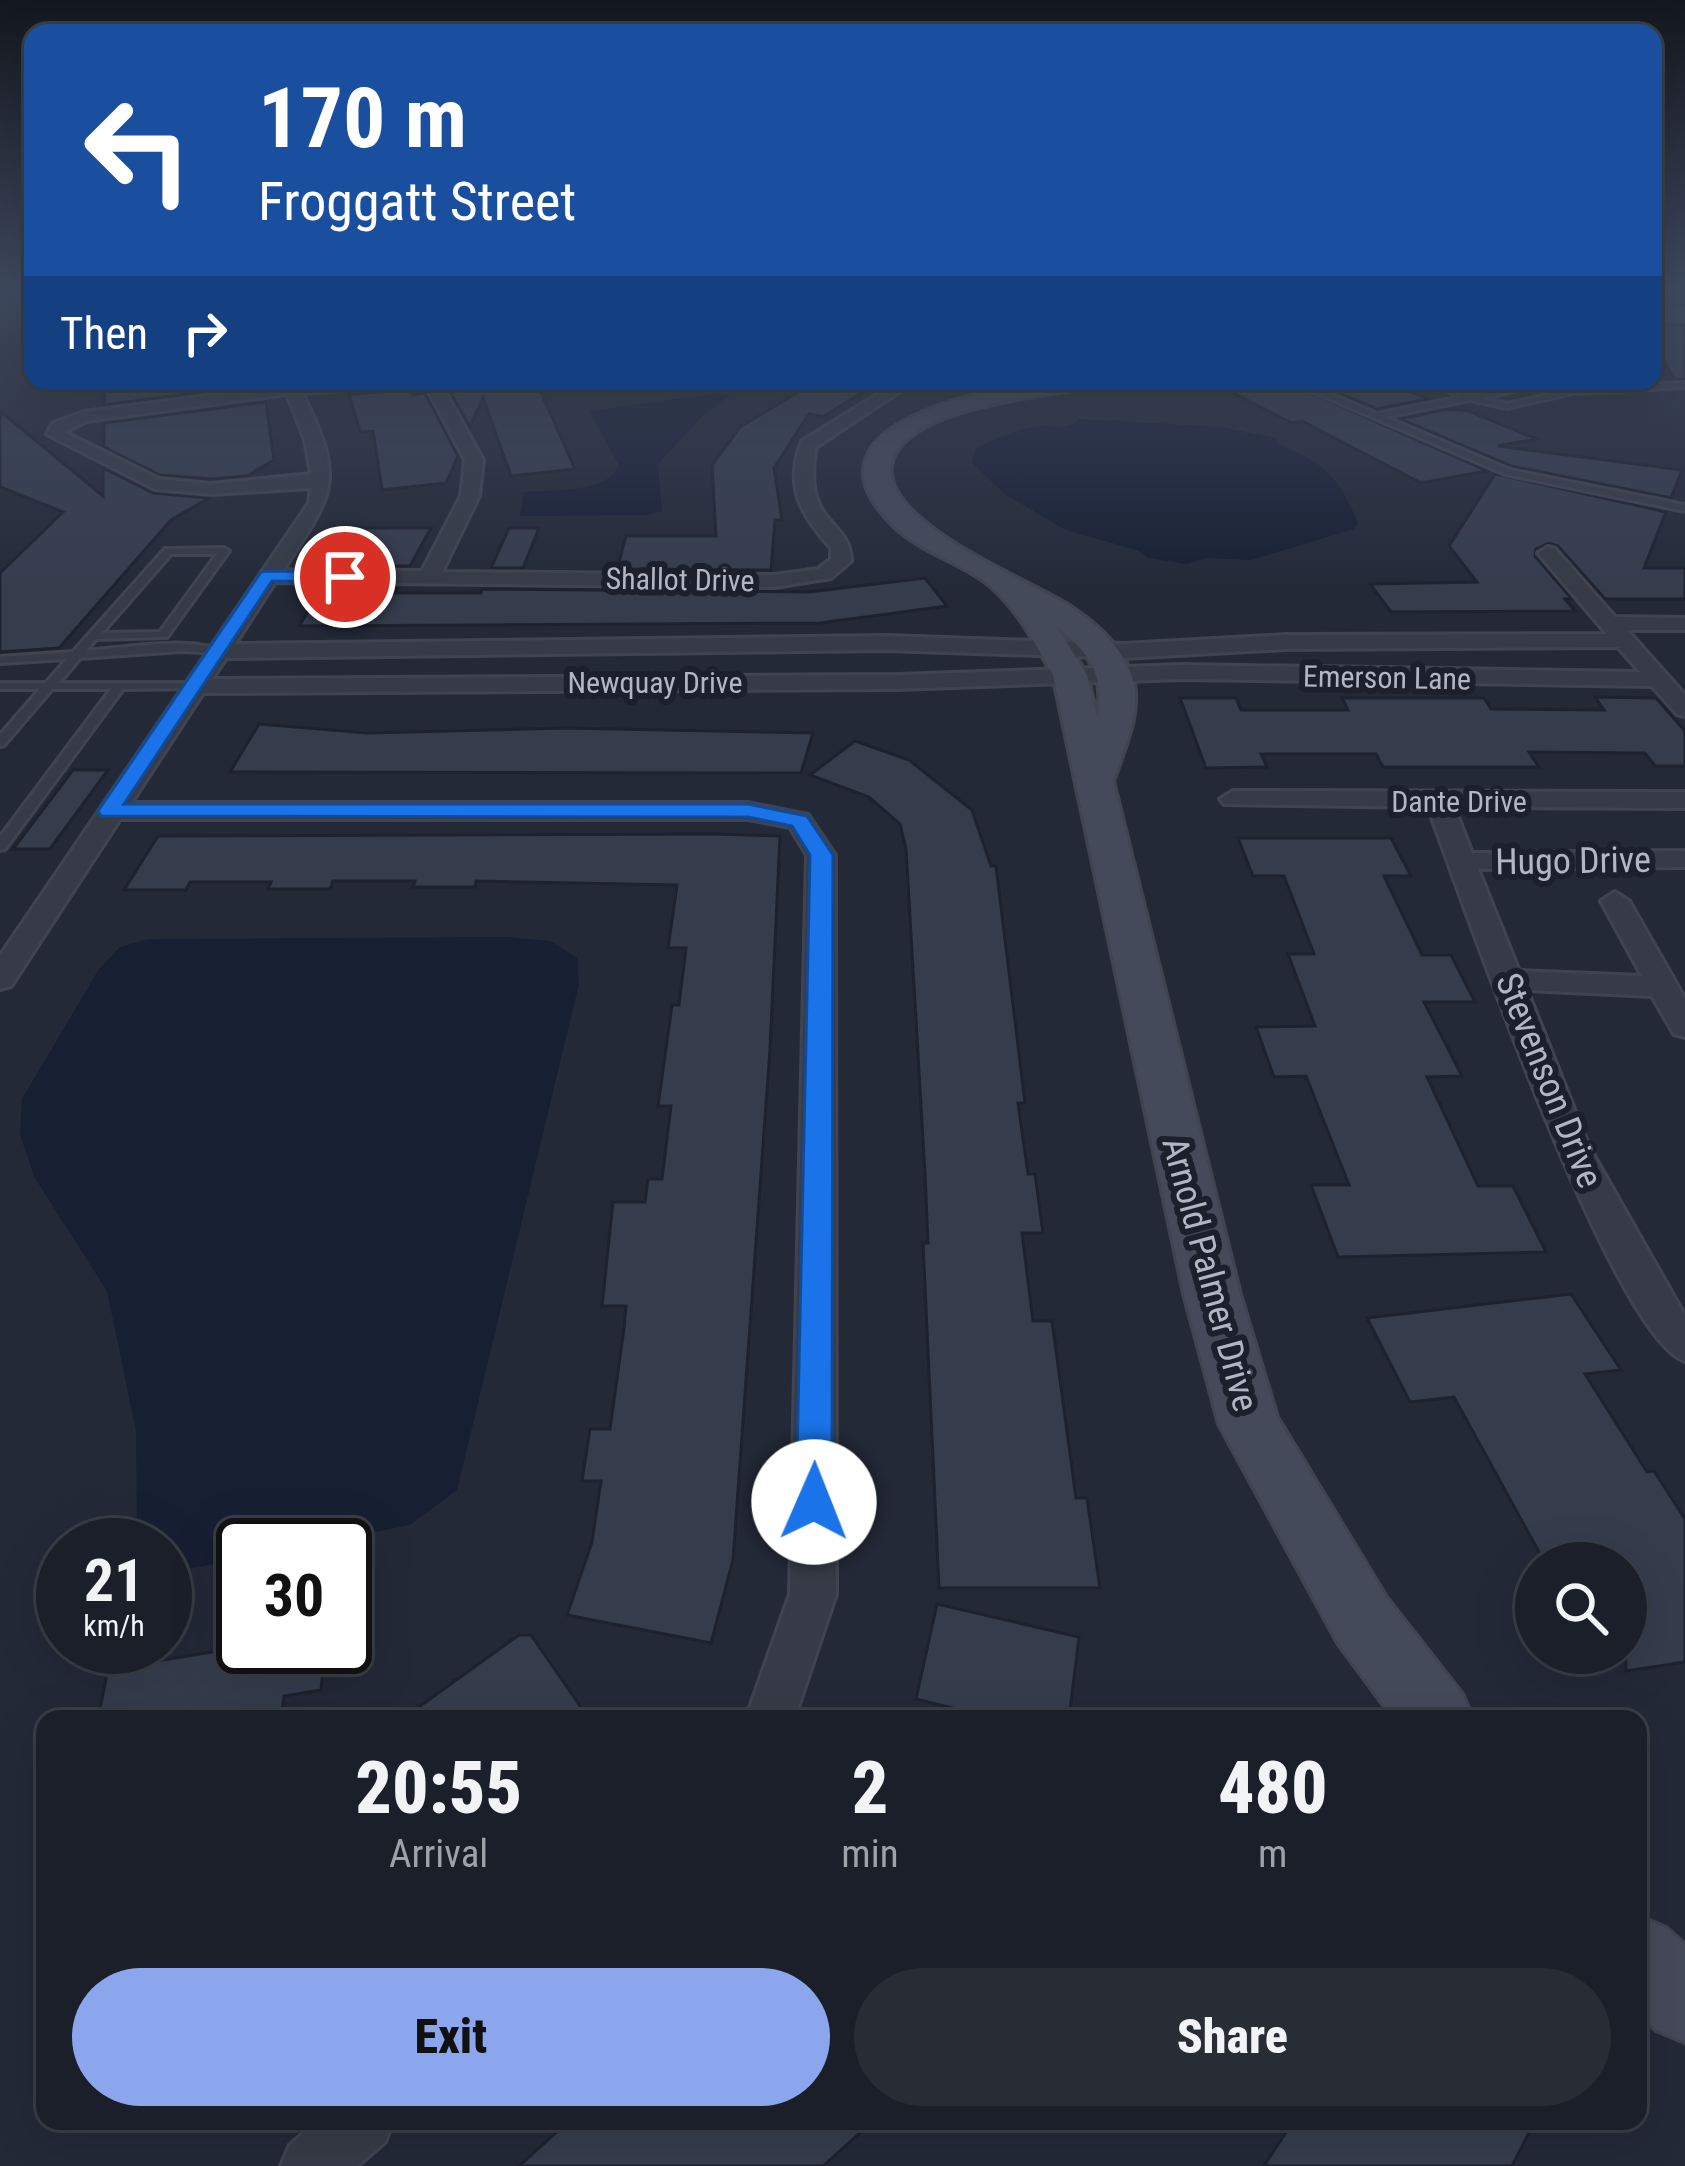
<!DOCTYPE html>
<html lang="en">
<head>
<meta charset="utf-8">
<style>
  :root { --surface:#1a1f29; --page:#272c35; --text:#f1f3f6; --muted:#9fa2a8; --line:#383d46; --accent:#8ca6ee }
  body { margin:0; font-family:"Roboto Condensed",sans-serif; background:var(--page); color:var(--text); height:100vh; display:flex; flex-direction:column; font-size:45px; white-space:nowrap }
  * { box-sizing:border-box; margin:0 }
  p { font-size:39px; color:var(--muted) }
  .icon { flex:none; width:66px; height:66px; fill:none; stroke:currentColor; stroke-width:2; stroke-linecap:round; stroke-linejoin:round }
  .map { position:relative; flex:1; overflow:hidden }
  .sheet { position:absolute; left:36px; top:1710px; width:1611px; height:420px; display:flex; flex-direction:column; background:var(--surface); border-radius:24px; box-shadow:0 12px 48px #0002,0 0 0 3px var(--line) }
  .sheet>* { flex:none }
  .banner { position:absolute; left:24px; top:24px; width:1638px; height:366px; border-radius:24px; box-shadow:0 12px 48px #0002,0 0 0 3px var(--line); background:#1a4fa0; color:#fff; overflow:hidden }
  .controls { position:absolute; left:1515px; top:1542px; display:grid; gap:24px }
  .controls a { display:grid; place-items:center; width:132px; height:132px; border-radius:50%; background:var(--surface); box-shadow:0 12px 48px #0002,0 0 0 3px var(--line); font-size:60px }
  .speed { position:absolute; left:36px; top:1518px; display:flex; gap:24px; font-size:60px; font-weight:700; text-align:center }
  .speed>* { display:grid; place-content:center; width:156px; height:156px; border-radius:50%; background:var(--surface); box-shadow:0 12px 48px #0002,0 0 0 3px var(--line); line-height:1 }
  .speed small { font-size:30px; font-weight:400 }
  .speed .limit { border:6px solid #111; border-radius:18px; background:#fff; color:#111 }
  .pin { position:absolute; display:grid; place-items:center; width:102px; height:102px; color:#fff; margin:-51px; border:6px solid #fff; border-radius:50%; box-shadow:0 3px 12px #0007 }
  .me { position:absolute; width:132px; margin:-66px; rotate:1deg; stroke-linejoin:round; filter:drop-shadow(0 0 9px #0008) }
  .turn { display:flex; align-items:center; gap:42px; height:252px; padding:0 36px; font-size:54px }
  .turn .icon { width:156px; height:156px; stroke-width:2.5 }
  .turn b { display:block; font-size:84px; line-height:102px }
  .then { display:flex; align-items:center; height:114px; padding:0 36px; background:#0003; gap:24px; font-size:45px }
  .eta { display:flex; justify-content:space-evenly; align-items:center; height:204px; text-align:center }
  .eta b { font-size:72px; font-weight:800; line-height:84px }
  .cta { display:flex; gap:24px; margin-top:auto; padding:24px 36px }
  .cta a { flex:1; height:138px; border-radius:72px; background:var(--accent); color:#111; font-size:48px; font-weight:800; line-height:138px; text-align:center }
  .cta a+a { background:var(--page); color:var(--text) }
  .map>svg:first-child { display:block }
</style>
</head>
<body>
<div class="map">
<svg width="1685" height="2166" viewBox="0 0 1685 2166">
  <rect width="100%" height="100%" fill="#232937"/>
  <path fill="#171f33" d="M719,393L731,395L705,413L658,464L662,511L647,515L520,516L524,492C553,489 603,495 619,466L590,411Z
    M1079,419L1221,427L1276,438L1277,443C1325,464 1337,474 1358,523L1354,529L1251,560L1207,558L1187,564L1149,558L1137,550L1066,530L1006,495L972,463L976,448C998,438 1019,427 1043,426C1058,426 1068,431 1079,419Z
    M508,937L550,941L577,958L579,984L457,1490L410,1525L308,1545H243V1558L176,1571L165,1568V1545H137L136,1431L107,1291L35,1178L20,1135L22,1099L99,969L120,947L149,939Z"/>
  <path fill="#353d4d" stroke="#1e222e" stroke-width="3" d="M1653,323L1685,325V379H1674L1653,342Z
    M147,381H215L216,390L104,405L105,385Z
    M536,381L575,469L511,476L483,398L470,427L449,390Z
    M817,381H880L823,417L809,414L774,468L782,520H775L771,570L617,569L626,536H716L712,465L740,427Z
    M1210,381H1284L1487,471L1421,483L1302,421L1292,423Z
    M1311,381H1388L1427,399L1377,409Z
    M411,390L413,395L425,393L458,456L446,483L382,490L373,431L360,432L349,394Z
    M266,402L274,460L247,476L211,479L160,475L104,447V423Z
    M1447,409L1469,411L1536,439L1498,446L1682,470L1671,498L1511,466L1400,419Z
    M0,411L103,496V468L153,493L209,498L171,520L59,648L0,652V573L63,512L0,487Z
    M1495,474L1666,512L1644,568H1685V599H1605L1558,546L1549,543L1536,549L1535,556L1572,599H1565L1575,611L1391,612L1370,584L1477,582L1449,546Z
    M358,528H431L410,566H337Z
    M509,528H539L523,568H491Z
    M925,578L947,606L820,623L299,626L324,587L398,588L395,593H481L482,589L809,592Z
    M1595,697L1656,698L1685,731V766H1655L1645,753L1529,752L1539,767H1383L1376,754H1261L1267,767L1206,768L1180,698H1236L1241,710H1348L1342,698H1484L1491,709L1604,710Z
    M259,724L368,733L565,728L813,733L801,773L230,772Z
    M855,741L909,760L972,810L991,866H996L1025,1103H1018L1028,1174H1035L1043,1233H1022L1033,1321H1052L1076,1498H1087L1100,1588H939L923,1243H928L925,1174L906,849L900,824L869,797L810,775Z
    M73,770H108L50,849H13Z
    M712,834L780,836L770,1049L733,1560L711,1643L567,1615L592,1542L601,1481H582L590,1429H610L624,1328L626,1306H602L613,1202H645L648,1179H662L671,1106H658L672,1005H679L686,948H668L677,885L476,881L475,887H413L415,881H333L330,889H268L271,882H190L186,890H124L158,836Z
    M1238,838H1391L1411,876H1384L1422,955H1451L1475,1002H1424L1462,1076L1427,1077L1478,1186H1513L1546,1252L1338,1257L1311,1185H1349L1306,1076L1274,1077L1256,1027L1315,1026L1288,954H1314L1284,876H1253Z
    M1571,1294L1621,1370L1585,1374L1647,1472L1654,1471L1685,1519V1662L1626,1671V1563H1545L1454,1397L1410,1402L1367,1318Z
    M937,1604L1079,1637L1069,1719H997L916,1699Z
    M519,1635H531L589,1719H402Z
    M243,1647H325L321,1690L284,1696L281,1719H98L108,1669Z
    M569,2121H873L823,2166H519Z
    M1293,2121H1535L1512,2166H1264Z"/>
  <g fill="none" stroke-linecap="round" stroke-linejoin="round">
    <defs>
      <path id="lane" d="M1288,381H1299L1377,414L1461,397L1426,381H1437L1470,395L1542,381H1558L1482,398L1507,404L1573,389L1685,383V387L1573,393L1507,408L1470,400L1385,417L1510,470L1685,505V511L1505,474Z
        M224,548L229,551L167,637L96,639L86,651C124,648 187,636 222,651L220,653L182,651L80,658L59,683H193L199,686L197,688L123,689L5,849L0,850V837L111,689H52L4,745L0,746V735L40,689H0V683H46L67,659L0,663V657L73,652L165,549ZM171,554H217L160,632L102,633Z"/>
      <path id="street" d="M280,381H439L483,460L479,496L442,572L775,575L818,569L831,559V548C801,515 784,486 802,441L883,391L890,381H906L908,386L816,447C801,527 850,517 851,561L831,578L775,587L275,582L235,644L887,636L1124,644L1286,635L1607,634L1538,553L1548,547L1555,549L1615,617L1685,618V630H1627L1685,695V716L1677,714L1652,686L1182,679L897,689L203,693L131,803H748L808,815L835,855L836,1594L794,1719H746L790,1594L807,855L790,827L748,819H120L11,986L0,989V956L309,503L311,488L211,494L155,489L47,434L53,423L84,412L283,386ZM425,384L465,460L461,496L422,571L283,570C334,493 346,481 302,393ZM287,394L305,440L311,474L211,484L159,479L64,432L87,421ZM1618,647L1640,672L1182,665L897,675L212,679L226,658L887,650L1124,658L1286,649Z
        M965,381H984L1009,397L995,400Z
        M1233,791L1685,792V808L1454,807L1472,853L1685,851V867L1478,869L1519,971L1642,976L1601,901L1615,892L1629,901L1685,999V1037L1674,1034L1652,996L1527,990L1589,1147L1685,1316V1361C1612,1337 1461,896 1428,807L1224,804L1220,799Z
        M318,2121H393L385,2142L357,2166H281L290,2145Z"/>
      <path id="secondary" d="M1653,306L1685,309V321L1653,318Z
        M1044,381H1096L1085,388C1038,396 912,408 893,458C869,519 1030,580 1071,607C1095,623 1121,646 1131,674C1144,708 1124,749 1113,781L1240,1294L1277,1417L1386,1597L1462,1694L1473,1719H1394L1338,1643L1219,1424L1184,1294L1053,675C1036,645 1021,615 996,591C968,564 923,554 894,526C792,427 977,392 1044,381ZM1057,627C1089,653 1106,675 1097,718L1087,675Z
        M1638,1916L1666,1928L1685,1945V2042L1656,2030L1638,2012Z"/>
    </defs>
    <use href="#lane" stroke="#404451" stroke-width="6"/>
    <use href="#street" stroke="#404451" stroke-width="6"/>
    <use href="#secondary" stroke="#404451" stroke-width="6"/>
    <use href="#lane" fill="#363b47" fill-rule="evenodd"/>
    <use href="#street" fill="#363b47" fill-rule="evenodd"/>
    <use href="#secondary" fill="#454a5a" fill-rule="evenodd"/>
  </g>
  <linearGradient id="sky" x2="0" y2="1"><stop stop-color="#13171e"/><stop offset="0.49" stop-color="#3f495e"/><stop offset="1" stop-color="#3f495e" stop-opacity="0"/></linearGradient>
  <rect width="1685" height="591" fill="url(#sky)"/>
  <path fill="#1a73e8" stroke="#114b97" stroke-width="3" d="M267,571L345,572L353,577L345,582L272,581L124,804H748L807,816L833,855L832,1502L827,1513L814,1518L801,1513L796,1502L810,855L792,826L748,817L101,816L98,811L261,572Z"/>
  <g text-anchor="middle" stroke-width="12" stroke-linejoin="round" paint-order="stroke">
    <g font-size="30" fill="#b1b6c4" stroke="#1c202c">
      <text transform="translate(680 580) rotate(1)" y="10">Shallot Drive</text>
      <text transform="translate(1387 678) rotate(1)" y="10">Emerson Lane</text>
      <text x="655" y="693">Newquay Drive</text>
      <text x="1459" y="812">Dante Drive</text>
    </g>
    <g font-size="36" fill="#b1b6c4" stroke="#1c202c">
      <text transform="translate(1573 860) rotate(-1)" y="13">Hugo Drive</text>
      <text transform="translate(1550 1080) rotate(68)" y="13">Stevenson Drive</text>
      <text transform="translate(1211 1274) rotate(75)" y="13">Arnold Palmer Drive</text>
    </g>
  </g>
</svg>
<div class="controls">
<a><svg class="icon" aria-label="search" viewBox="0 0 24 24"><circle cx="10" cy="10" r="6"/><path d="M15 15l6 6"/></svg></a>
</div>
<div class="speed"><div>21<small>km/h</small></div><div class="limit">30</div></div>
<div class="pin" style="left:345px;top:577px;background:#d93025"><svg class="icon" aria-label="arrive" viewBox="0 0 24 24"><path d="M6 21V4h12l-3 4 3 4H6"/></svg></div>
<svg class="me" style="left:814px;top:1502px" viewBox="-20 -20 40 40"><circle r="19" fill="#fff"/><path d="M0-13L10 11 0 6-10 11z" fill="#1a73e8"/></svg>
<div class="banner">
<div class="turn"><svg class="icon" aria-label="left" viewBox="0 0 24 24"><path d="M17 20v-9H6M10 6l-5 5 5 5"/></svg><div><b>170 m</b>Froggatt Street</div></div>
<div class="then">Then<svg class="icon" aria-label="right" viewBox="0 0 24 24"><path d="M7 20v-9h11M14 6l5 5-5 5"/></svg></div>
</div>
<section class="sheet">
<div class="eta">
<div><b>20:55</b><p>Arrival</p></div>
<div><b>2</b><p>min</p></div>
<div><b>480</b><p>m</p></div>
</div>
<div class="cta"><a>Exit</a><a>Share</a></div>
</section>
</div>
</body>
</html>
